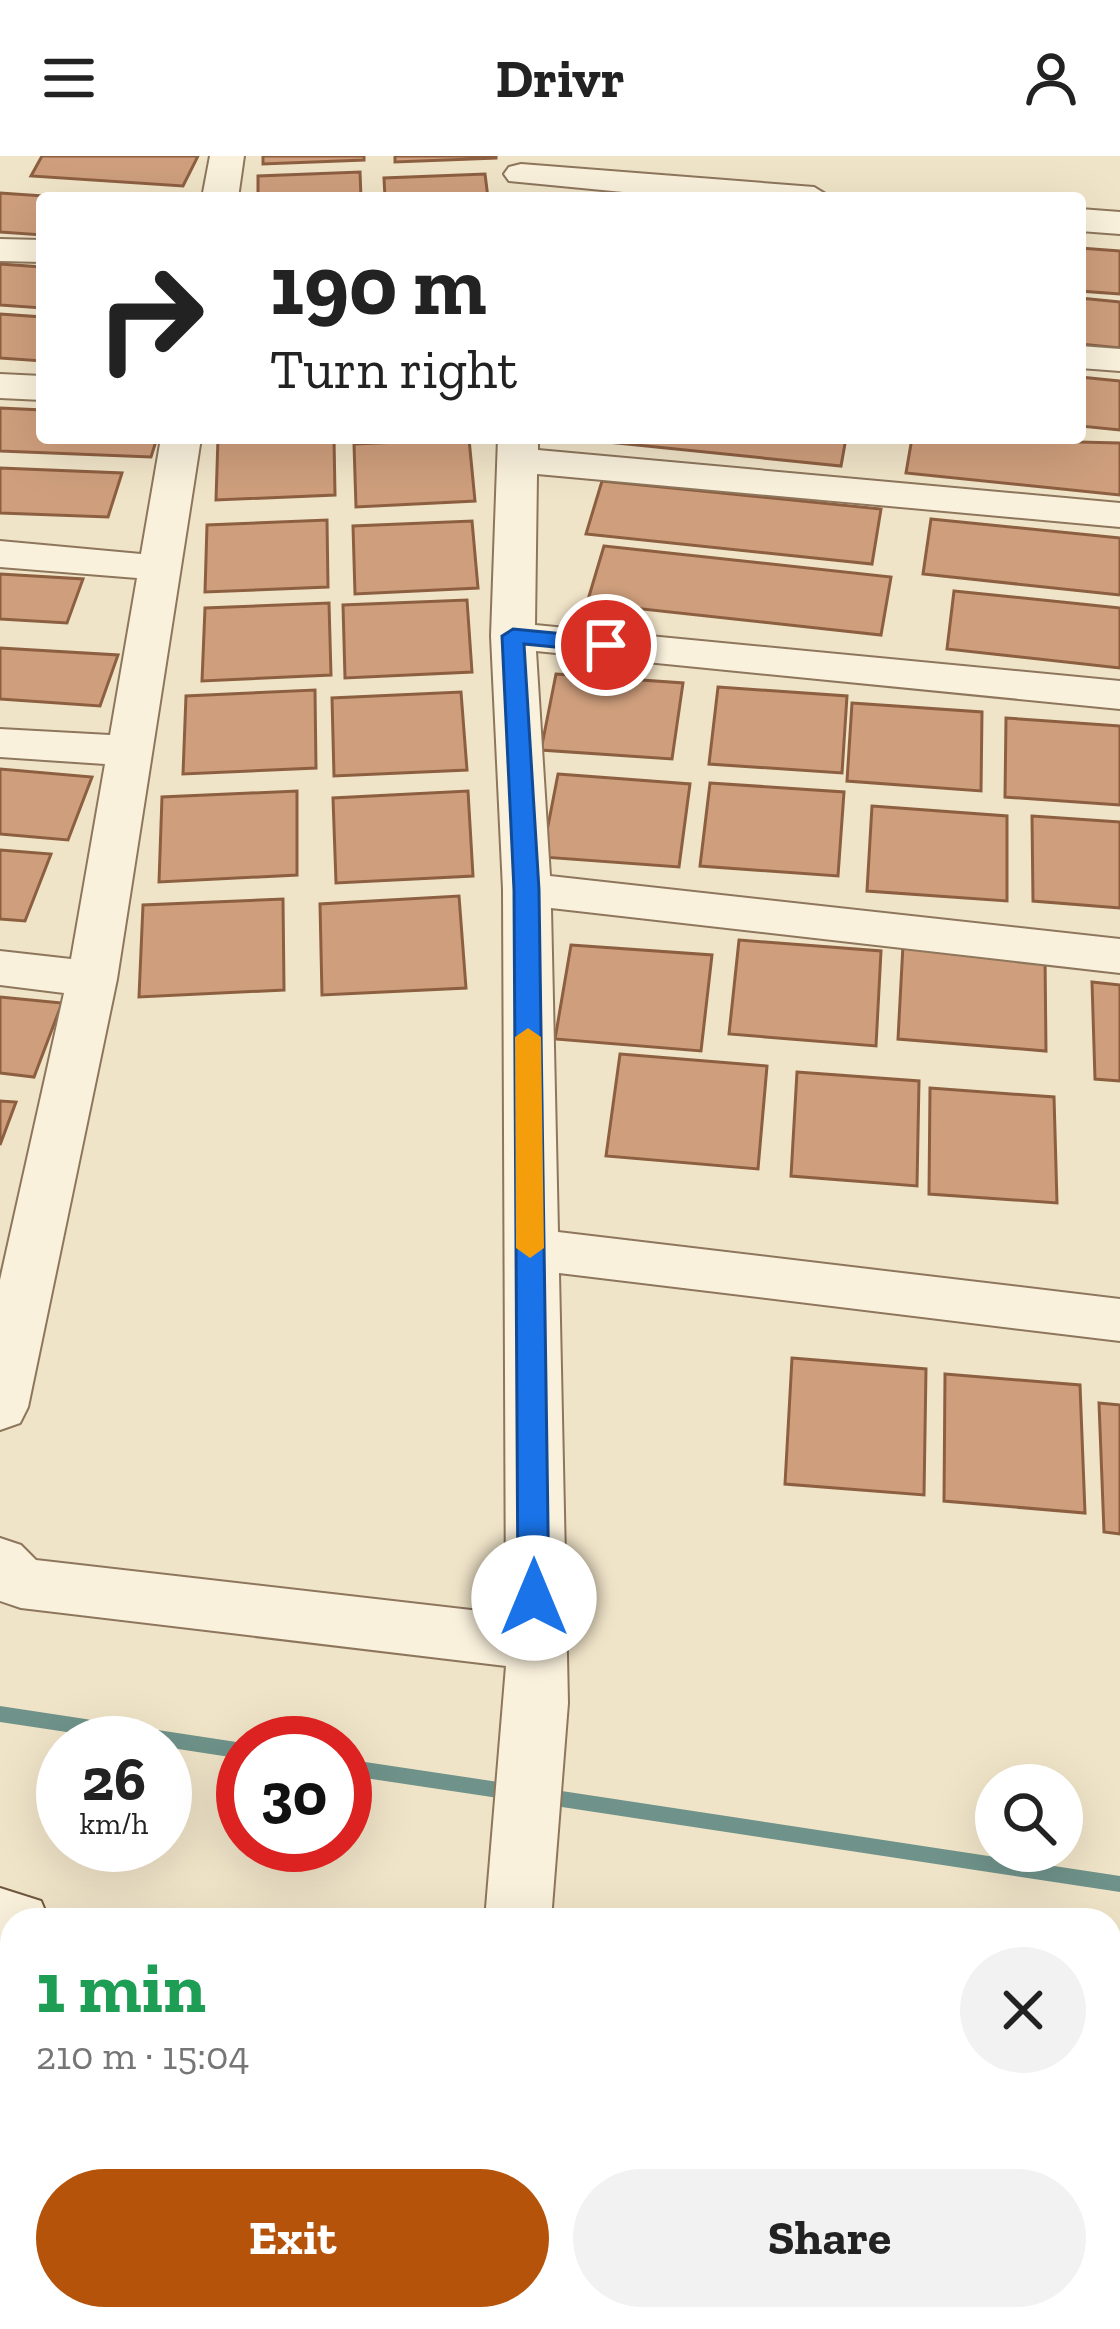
<!DOCTYPE html>
<html lang="en">
<head>
<meta charset="utf-8">
<style>
  :root { --surface:#fff; --page:#f2f2f2; --text:#222; --muted:#767676; --accent:#b45309 }
  body { margin:0; font-family:"Zilla Slab",serif; background:var(--page); color:var(--text); height:100vh; display:flex; flex-direction:column; font-size:45px; white-space:nowrap }
  * { box-sizing:border-box; margin:0 }
  p { font-size:39px; color:var(--muted) }
  .icon { flex:none; width:66px; height:66px; fill:none; stroke:currentColor; stroke-width:2; stroke-linecap:round; stroke-linejoin:round }
  .map { position:relative; flex:1; overflow:hidden }
  .side { position:absolute; left:0px; top:1752px; width:1122px; height:423px; display:flex; flex-direction:column; background:var(--surface); border-radius:36px 36px 0 0; box-shadow:0 12px 48px #0002 }
  .side>* { flex:none }
  .top-card { position:absolute; left:36px; top:36px; width:1050px; height:252px; border-radius:12px; box-shadow:0 12px 48px #0002; background:#fff; color:var(--text); overflow:hidden }
  .buttons { position:absolute; left:975px; top:1608px; display:grid; gap:24px }
  .buttons a { display:grid; place-items:center; width:108px; height:108px; border-radius:50%; background:var(--surface); box-shadow:0 12px 48px #0002; font-size:60px }
  .speed { position:absolute; left:36px; top:1560px; display:flex; gap:24px; font-size:60px; font-weight:700; text-align:center }
  .speed>* { display:grid; place-content:center; width:156px; height:156px; border-radius:50%; background:var(--surface); box-shadow:0 12px 48px #0002; line-height:1 }
  .speed small { font-size:30px; font-weight:400 }
  .speed .limit { border:18px solid #d22; background:#fff; color:#111 }
  .pin { position:absolute; display:grid; place-items:center; width:102px; height:102px; color:#fff; margin:-51px; border:6px solid #fff; border-radius:50%; box-shadow:0 3px 12px #0007 }
  .me { position:absolute; width:132px; margin:-66px; rotate:0deg; stroke-linejoin:round; filter:drop-shadow(0 0 9px #0008) }
  .turn { display:flex; align-items:center; gap:42px; height:252px; padding:0 36px; font-size:54px }
  .turn .icon { width:156px; height:156px; stroke-width:2.5 }
  .turn b { display:block; font-size:84px; line-height:102px }
  .round { display:grid; place-items:center; flex:none; width:126px; height:126px; border-radius:63px; background:var(--page) }
  .summary { display:flex; align-items:center; justify-content:space-between; height:204px; padding:0 36px }
  h1 { font-size:72px; font-weight:700; line-height:90px; color:#1e9e55 }
  .button { display:flex; gap:24px; margin-top:auto; padding:24px 36px }
  .button a { flex:1; height:138px; border-radius:72px; background:var(--accent); color:#fff; font-size:48px; font-weight:700; line-height:138px; text-align:center }
  .button a+a { background:var(--page); color:var(--text) }
  header { display:flex; justify-content:space-between; align-items:center; height:156px; padding:0 36px; background:var(--surface); font-size:54px; font-weight:700 }
  .map>svg:first-child { display:block }
</style>
</head>
<body>
<header><svg class="icon" aria-label="menu" viewBox="0 0 24 24"><path d="M4 6h16M4 12h16M4 18h16"/></svg>Drivr<svg class="icon" aria-label="person" viewBox="0 0 24 24"><circle cx="12" cy="8" r="4"/><path d="M4 21q1-7 8-7t8 7"/></svg></header>
<div class="map">
<svg width="1120" height="2173" viewBox="0 0 1120 2173">
  <rect width="100%" height="100%" fill="#f0e4c8"/>
  <g fill="none" stroke-linecap="round" stroke-linejoin="round">
    <path fill="#6f938a" fill-rule="evenodd" d="M0,1550L243,1587V1603L165,1591V1587H140L0,1566Z
      M345,1603L512,1628L518,1630L521,1636L518,1642L512,1644L345,1619Z
      M542,1632L1120,1720V1736L542,1648L536,1646L533,1640L536,1634Z"/>
  </g>
  <path fill="#cf9f7d" stroke="#8d5f41" stroke-width="3" d="M42,0H198L183,30L31,20Z
    M263,0H364V4L263,8Z
    M395,0H496V2L395,6Z
    M360,16L361,42H258V20Z
    M485,18L488,42H385L384,22Z
    M0,37L73,42H42V79L0,76Z
    M1080,92L1120,95V138L1080,135Z
    M0,108L42,111V152L0,149Z
    M1080,142L1120,146V192L1080,188Z
    M0,158L42,161V205L0,202Z
    M1080,221L1120,225V274L1080,270Z
    M0,252L42,254V282H157L151,301L0,295Z
    M218,282H334L335,339L216,344Z
    M568,282H846L841,310Z
    M912,282L1120,287V339L906,317Z
    M469,283L475,345L356,351L354,288Z
    M0,312L122,317L108,361L0,357Z
    M602,325L881,353L872,408L586,378Z
    M931,363L1120,382V439L923,418Z
    M327,364L328,431L205,436L207,369Z
    M472,365L478,432L355,438L353,370Z
    M604,390L891,421L881,479L587,447Z
    M0,418L83,423L67,467L0,463Z
    M954,435L1120,452V512L947,493Z
    M467,444L472,516L345,522L343,449Z
    M329,447L331,519L202,525L205,452Z
    M0,492L118,499L100,550L0,543Z
    M556,518L683,527L672,603L541,594Z
    M718,531L847,540L842,617L709,608Z
    M315,534L316,612L183,618L186,540Z
    M461,536L467,614L334,620L332,542Z
    M852,547L982,556L981,635L847,625Z
    M1006,562L1120,570V649L1005,641Z
    M0,613L92,621L68,684L0,678Z
    M558,618L690,628L679,711L542,701Z
    M710,627L844,636L838,720L700,710Z
    M297,635V719L159,726L162,641Z
    M468,635L473,720L336,727L333,642Z
    M872,650L1007,660V745L867,735Z
    M1032,660L1120,666V752L1033,745Z
    M0,694L51,698L25,765L0,763Z
    M459,740L466,832L322,839L320,748Z
    M283,743L284,834L139,841L143,749Z
    M739,784L881,795L876,890L729,878Z
    M571,789L712,799L701,895L555,883Z
    M903,789L1045,800L1046,895L898,883Z
    M1092,826L1120,829V925L1095,923Z
    M0,841L62,847L34,921L0,917Z
    M620,898L767,910L758,1013L606,1000Z
    M797,916L919,925L917,1030L791,1020Z
    M930,932L1054,941L1057,1047L929,1038Z
    M0,945L16,946L0,989Z
    M792,1202L926,1213L924,1339L785,1328Z
    M945,1218L1080,1229L1085,1357L944,1345Z
    M1099,1247L1120,1249V1378L1104,1376Z"/>
  <g fill="none" stroke-linecap="round" stroke-linejoin="round">
    <defs>
      <path id="service" d="M1039,2163H1075L1074,2173H1038Z"/>
      <path id="minor" d="M210,0H244L238,42H202Z
        M521,8L814,31L832,42H685L509,25L504,18L509,11Z
        M1080,53L1120,56V78L1080,75Z
        M0,83L42,84V106L0,105Z
        M1080,190L1120,193V215L1080,212Z
        M0,218L42,220V244L0,242Z
        M161,282H201L117,823L28,1251L20,1267L0,1274V1124L64,837L0,829V795L71,803L105,608L0,601V573L110,579L137,422L0,411V385L141,398Z
        M498,282H538V294L1120,347V371L537,318L535,469L1120,525V553L536,495L550,720L1120,783V817L551,752L558,1076L1120,1143V1185L559,1117L568,1547L551,1764H485L506,1510L21,1452L0,1445V1382L21,1389L36,1404L506,1458L503,733L491,480Z
        M12,2050V2138L0,2139V2055Z
        M134,2163H208L206,2173H132Z"/>
      <path id="secondary" d="M0,1732L41,1745L49,1764H12V1808L0,1806Z
        M1110,1906L1120,1908V1990L1110,1988Z"/>
    </defs>
    <use href="#service" stroke="#8d765c" stroke-width="5"/>
    <use href="#minor" stroke="#8d765c" stroke-width="4"/>
    <use href="#secondary" stroke="#6f573f" stroke-width="4"/>
    <use href="#service" fill="#faf1dc" fill-rule="evenodd"/>
    <use href="#minor" fill="#faf1dc" fill-rule="evenodd"/>
    <use href="#secondary" fill="#faf1dc" fill-rule="evenodd"/>
  </g>
  <path fill="#1a73e8" stroke="#114b97" stroke-width="3" d="M513,473L606,482L617,489L606,496L524,488L539,734L549,1442L534,1455L518,1442L514,734L502,480Z"/>
  <path fill="#f59e0b" d="M528,872L541,881L544,1092L530,1102L516,1092L515,881Z"/>
</svg>
<div class="buttons">
<a><svg class="icon" aria-label="search" viewBox="0 0 24 24"><circle cx="10" cy="10" r="6"/><path d="M15 15l6 6"/></svg></a>
</div>
<div class="speed"><div>26<small>km/h</small></div><div class="limit">30</div></div>
<div class="pin" style="left:606px;top:489px;background:#d93025"><svg class="icon" aria-label="arrive" viewBox="0 0 24 24"><path d="M6 21V4h12l-3 4 3 4H6"/></svg></div>
<svg class="me" style="left:534px;top:1442px" viewBox="-20 -20 40 40"><circle r="19" fill="#fff"/><path d="M0-13L10 11 0 6-10 11z" fill="#1a73e8"/></svg>
<div class="top-card">
<div class="turn"><svg class="icon" aria-label="right" viewBox="0 0 24 24"><path d="M7 20v-9h11M14 6l5 5-5 5"/></svg><div><b>190 m</b>Turn right</div></div>
</div>
<section class="side">
<div class="summary"><div><h1>1 min</h1><p>210 m · 15:04</p></div><a class="round"><svg class="icon" aria-label="close" viewBox="0 0 24 24"><path d="M6 6l12 12M18 6L6 18"/></svg></a></div>
<div class="button"><a>Exit</a><a>Share</a></div>
</section>
</div>
</body>
</html>
